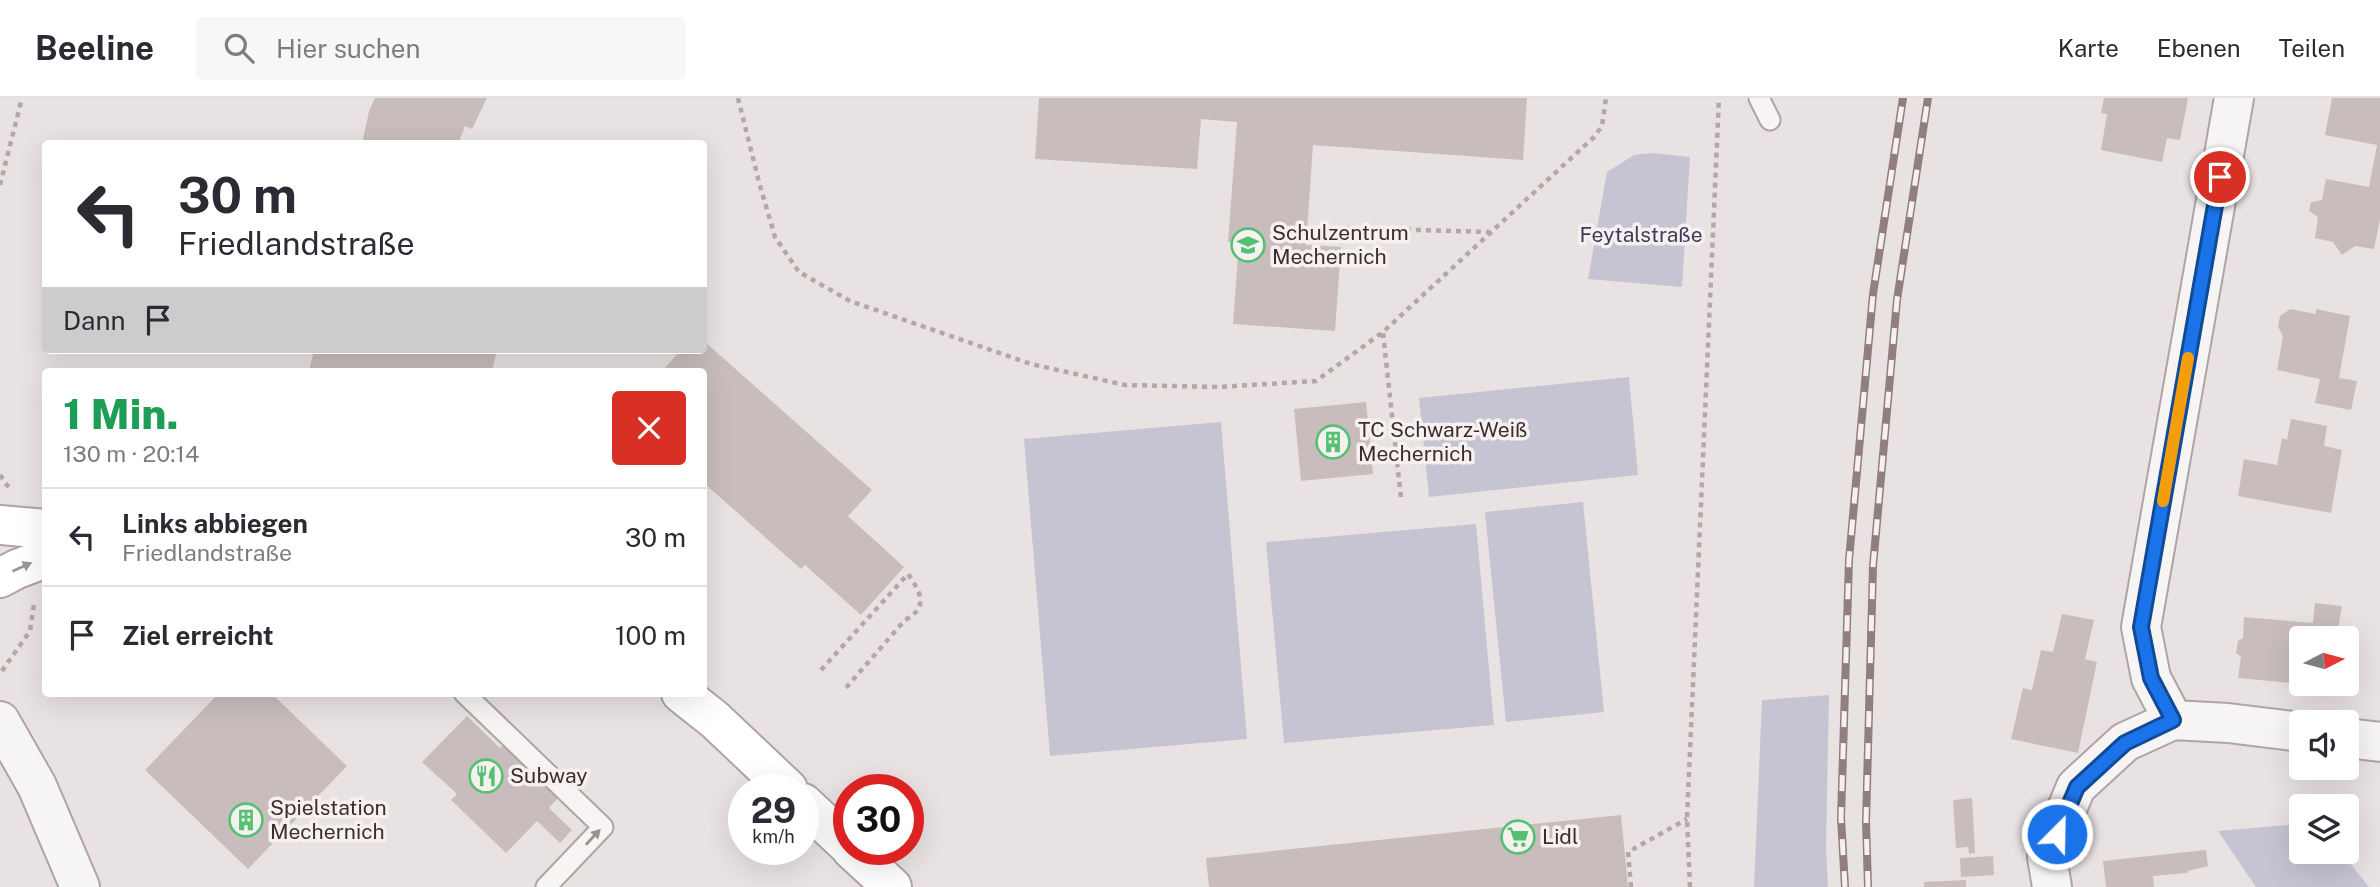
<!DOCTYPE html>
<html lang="de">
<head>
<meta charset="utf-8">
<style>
  :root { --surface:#fff; --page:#f7f7f7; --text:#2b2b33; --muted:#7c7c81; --line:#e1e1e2 }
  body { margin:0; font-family:"Public Sans",sans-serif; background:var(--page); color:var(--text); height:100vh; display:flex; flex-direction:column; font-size:26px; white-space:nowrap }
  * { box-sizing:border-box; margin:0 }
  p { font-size:23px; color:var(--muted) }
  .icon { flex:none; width:38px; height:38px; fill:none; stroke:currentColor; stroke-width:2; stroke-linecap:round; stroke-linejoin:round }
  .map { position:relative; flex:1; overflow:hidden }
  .details { position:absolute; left:42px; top:270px; width:665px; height:329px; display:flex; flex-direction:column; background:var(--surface); border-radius:7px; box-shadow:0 7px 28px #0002 }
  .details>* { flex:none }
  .top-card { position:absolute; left:42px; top:42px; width:665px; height:214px; border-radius:7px; box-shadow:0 7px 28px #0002; background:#fff; color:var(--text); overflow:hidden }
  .needle { width:46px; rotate:84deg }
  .tools { position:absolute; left:2289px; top:528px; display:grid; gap:14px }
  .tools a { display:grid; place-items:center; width:70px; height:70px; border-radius:7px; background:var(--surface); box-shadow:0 7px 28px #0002; font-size:35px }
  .speed { position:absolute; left:728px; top:676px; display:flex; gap:14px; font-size:35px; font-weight:700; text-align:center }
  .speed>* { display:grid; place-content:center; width:91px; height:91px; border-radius:50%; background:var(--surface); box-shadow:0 7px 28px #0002; line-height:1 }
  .speed small { font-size:18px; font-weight:400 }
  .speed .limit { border:10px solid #d22; background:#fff; color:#111 }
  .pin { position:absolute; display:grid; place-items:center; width:60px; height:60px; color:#fff; margin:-30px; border:4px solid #fff; border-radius:50%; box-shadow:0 2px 7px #0007 }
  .me { position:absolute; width:77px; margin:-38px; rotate:23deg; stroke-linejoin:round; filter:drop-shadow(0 0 5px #0008) }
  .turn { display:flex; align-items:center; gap:24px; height:147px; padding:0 21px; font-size:32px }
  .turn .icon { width:91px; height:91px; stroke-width:2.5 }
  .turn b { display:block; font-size:49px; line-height:60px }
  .then { display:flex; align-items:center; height:66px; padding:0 21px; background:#0003; gap:14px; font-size:26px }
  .round { display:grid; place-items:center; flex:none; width:74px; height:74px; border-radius:7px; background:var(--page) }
  .overview { display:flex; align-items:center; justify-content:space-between; height:119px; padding:0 21px }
  h1 { font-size:42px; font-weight:800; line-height:52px; color:#1e9e55 }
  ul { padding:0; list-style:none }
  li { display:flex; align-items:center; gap:21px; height:98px; padding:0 21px; border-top:2px solid var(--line) }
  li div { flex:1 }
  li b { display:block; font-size:26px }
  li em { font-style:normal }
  header { display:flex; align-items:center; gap:42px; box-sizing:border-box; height:98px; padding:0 35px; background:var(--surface); border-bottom:2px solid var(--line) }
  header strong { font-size:33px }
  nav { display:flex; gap:38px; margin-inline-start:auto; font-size:24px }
  .search { width:490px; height:63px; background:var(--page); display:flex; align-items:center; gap:18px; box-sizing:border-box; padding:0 24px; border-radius:7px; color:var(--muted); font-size:26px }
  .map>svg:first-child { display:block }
</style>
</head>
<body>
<header>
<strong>Beeline</strong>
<div class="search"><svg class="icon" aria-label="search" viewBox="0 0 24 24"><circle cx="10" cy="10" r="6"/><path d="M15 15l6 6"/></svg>Hier suchen</div>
<nav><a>Karte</a><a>Ebenen</a><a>Teilen</a></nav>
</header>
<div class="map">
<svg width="2380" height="789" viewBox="0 0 2380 789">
  <rect width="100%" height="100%" fill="#e9e2e2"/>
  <path fill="#c6c4d2" d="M1653,55L1690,59L1682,189L1588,181L1607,74L1634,57Z
    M1629,279L1638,377L1429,399L1419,300Z
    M1221,324L1247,641L1050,658L1024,341Z
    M1583,404L1604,614L1506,624L1485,414Z
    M1476,426L1494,627L1284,645L1266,444Z
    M1829,597L1826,750L1828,789H1754L1762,602Z
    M2301,726V754H2341L2369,789H2256L2218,733Z"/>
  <path fill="#c8bdbc" d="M375,0H487L472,31L465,28L458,46H362L369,13Z
    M1039,0H1527L1523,62L1313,47L1306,147L1341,149L1335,233L1233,226L1239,144H1228L1237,24L1201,21L1197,71L1035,61Z
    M2104,0H2188L2180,42L2167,40L2162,64L2101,52L2107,16L2101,15Z
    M2332,0H2380V121L2374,151L2355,148L2342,157L2333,144L2315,140L2318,119L2309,113L2311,104L2322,102L2326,81L2369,89L2377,47L2325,37Z
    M2290,211L2316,216V211L2350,218L2339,280L2357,283L2351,312L2315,305L2320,281L2277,272L2283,238L2278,229L2280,218Z
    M704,243L872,392L848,418L904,469L861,517L805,467L801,471L704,385V273H662L681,252H704Z
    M314,252H497L492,273H309Z
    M1366,304L1373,376L1301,383L1294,311Z
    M2291,321L2327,328L2324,348L2342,352L2331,415L2238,398L2244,361L2277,367L2282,340L2287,342Z
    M2315,505L2342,508L2336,541H2301V586L2238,580L2241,559L2236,555L2238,543L2243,540L2244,519L2313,525Z
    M2062,516L2094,522L2085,561L2097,564L2078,655L2011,641L2023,590L2032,592L2041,552L2053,554Z
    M219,595H271L347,668L248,771L145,672Z
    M467,618L500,650L503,647L558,700L549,710L572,732L560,745L537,723L506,755L451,702L457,696L422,664Z
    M1972,700L1975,755L1969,756L1968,749L1956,750L1953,702Z
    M1621,717L1628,789H1209L1206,760Z
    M2206,752L2208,768L2188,773L2187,775L2153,778L2154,789H2106L2103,763Z
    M1993,758L1994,777L1961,779L1960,760Z
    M1966,782V789H1924V784Z"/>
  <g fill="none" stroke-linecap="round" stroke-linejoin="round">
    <defs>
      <path id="lane" d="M1759,0L1770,22
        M464,595L603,729L546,789"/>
      <path id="street" d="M2173,622L2151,580L2141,529L2234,0
        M0,623L37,688L80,789
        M2347,640L2380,644
        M2052,789L2047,759L2076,689L2125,644L2173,622L2228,625L2301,634"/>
      <path id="secondary" d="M0,427L46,431
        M0,480L17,471L46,460
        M681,595L715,622L788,691
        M803,705L849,748
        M851,751L892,789"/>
    </defs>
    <use href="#lane" stroke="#afa4a4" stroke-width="23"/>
    <use href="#street" stroke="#afa4a4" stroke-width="42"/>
    <use href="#secondary" stroke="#afa4a4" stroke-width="42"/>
    <path stroke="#b1a8a8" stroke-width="4.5" stroke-dasharray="5 5" stroke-linecap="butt" d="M738,0L759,84L775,139L799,174L850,203L1031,266L1125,287L1218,289L1316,283L1383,234L1594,39L1602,28L1606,0
      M0,87L22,0
      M1346,130L1489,134
      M1383,235L1401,400
      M0,377L9,390
      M821,572L908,476C921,495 929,509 905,522L845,591
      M2,573L30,533L34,506
      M1631,789L1628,754L1687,721
      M1690,789L1687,721L1719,0"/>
    <use href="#lane" stroke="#f7f4f4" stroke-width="19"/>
    <use href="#street" stroke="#f7f4f4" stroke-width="38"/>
    <use href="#secondary" stroke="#fff" stroke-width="38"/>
    <defs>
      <path id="rail" d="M1845,789L1841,720L1849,462L1873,196L1903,0
        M1868,789L1866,723L1873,468L1897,202L1928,0"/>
    </defs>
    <use href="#rail" stroke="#917e7d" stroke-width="8"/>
    <use href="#rail" stroke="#f6f1f1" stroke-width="5" stroke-dasharray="16" stroke-linecap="butt"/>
  </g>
  <defs><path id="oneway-solid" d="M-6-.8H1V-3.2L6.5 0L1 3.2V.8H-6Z" transform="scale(1.75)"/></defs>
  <use fill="#9f9696" href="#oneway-solid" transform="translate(22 469) rotate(-24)"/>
  <use fill="#9b9090" href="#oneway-solid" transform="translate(593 739) rotate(-47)"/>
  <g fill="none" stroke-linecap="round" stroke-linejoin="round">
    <defs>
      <path id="route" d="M2057,736L2077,689L2125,645L2173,622L2151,580L2141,529L2220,79"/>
    </defs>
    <use href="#route" stroke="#114b97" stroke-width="18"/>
    <use href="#route" stroke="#1a73e8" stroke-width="12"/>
    <path stroke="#f59e0b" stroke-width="12" d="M2163,403L2188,260"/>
  </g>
  <defs>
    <symbol id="school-ring" viewBox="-11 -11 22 22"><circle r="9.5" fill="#f6f1f1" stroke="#54c172" stroke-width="1.5"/><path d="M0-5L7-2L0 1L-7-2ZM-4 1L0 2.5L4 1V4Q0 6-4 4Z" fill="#54c172"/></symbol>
    <symbol id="building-ring" viewBox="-11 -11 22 22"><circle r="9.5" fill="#f6f1f1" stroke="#54c172" stroke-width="1.5"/><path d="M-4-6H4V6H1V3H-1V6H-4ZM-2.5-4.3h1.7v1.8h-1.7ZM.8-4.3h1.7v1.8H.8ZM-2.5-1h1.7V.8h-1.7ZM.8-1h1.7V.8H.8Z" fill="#54c172"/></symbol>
    <symbol id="restaurant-ring" viewBox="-11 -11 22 22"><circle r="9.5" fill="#f6f1f1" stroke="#54c172" stroke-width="1.5"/><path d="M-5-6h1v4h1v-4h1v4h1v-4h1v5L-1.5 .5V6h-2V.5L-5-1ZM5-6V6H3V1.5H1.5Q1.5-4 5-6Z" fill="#54c172"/></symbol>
    <symbol id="supermarket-ring" viewBox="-11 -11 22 22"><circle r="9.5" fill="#f6f1f1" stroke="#54c172" stroke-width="1.5"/><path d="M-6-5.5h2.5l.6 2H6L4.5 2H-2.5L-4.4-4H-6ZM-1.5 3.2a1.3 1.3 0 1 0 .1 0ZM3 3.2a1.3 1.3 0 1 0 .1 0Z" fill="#54c172"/></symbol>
  </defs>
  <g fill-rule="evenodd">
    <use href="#school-ring" x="1229" y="128" width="38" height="38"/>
    <use href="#building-ring" x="1314" y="325" width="38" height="38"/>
    <use href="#restaurant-ring" x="467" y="659" width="38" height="38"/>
    <use href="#building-ring" x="227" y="703" width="38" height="38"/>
    <use href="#supermarket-ring" x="1499" y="720" width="38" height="38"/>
  </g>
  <g text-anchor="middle" stroke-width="7" stroke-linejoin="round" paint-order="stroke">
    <g font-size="21" fill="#3f2d2c" stroke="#f6f1f1" text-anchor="start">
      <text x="1272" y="142">Schulzentrum<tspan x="1272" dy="24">Mechernich</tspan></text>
      <text x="1358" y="339">TC Schwarz-Weiß<tspan x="1358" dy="24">Mechernich</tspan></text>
      <text x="510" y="685">Subway</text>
      <text x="270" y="717">Spielstation<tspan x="270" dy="24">Mechernich</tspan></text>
      <text x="1542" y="746">Lidl</text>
    </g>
    <g font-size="21" fill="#423a59" stroke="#f6f1f1">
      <text x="1641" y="144">Feytalstraße</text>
    </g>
  </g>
</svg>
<div class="tools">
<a><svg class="needle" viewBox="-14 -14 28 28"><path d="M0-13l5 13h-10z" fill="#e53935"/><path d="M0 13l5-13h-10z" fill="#7c7c81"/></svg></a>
<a><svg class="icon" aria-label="sound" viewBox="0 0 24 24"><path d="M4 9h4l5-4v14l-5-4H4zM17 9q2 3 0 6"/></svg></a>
<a><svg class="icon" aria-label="layers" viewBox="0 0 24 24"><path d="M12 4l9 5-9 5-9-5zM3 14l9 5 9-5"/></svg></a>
</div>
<div class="speed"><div>29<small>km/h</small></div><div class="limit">30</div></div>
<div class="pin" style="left:2220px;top:79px;background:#d93025"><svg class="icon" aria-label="arrive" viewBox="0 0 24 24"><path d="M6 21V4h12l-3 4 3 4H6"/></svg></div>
<svg class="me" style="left:2057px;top:736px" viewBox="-20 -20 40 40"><circle r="17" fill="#1a73e8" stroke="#fff" stroke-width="3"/><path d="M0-11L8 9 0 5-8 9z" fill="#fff"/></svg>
<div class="top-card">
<div class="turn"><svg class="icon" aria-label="left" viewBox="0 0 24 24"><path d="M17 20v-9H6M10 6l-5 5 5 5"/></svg><div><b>30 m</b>Friedlandstraße</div></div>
<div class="then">Dann<svg class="icon" aria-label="arrive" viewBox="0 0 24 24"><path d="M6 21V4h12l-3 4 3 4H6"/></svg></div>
</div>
<section class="details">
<div class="overview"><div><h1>1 Min.</h1><p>130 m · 20:14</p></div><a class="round" style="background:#d93025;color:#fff"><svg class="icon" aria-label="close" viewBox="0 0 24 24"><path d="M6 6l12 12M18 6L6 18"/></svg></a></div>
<ul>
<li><svg class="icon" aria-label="left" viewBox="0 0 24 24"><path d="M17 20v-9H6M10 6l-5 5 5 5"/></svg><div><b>Links abbiegen</b><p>Friedlandstraße</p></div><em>30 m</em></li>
<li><svg class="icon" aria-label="arrive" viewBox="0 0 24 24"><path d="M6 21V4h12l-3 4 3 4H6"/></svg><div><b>Ziel erreicht</b></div><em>100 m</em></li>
</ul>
</section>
</div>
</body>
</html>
